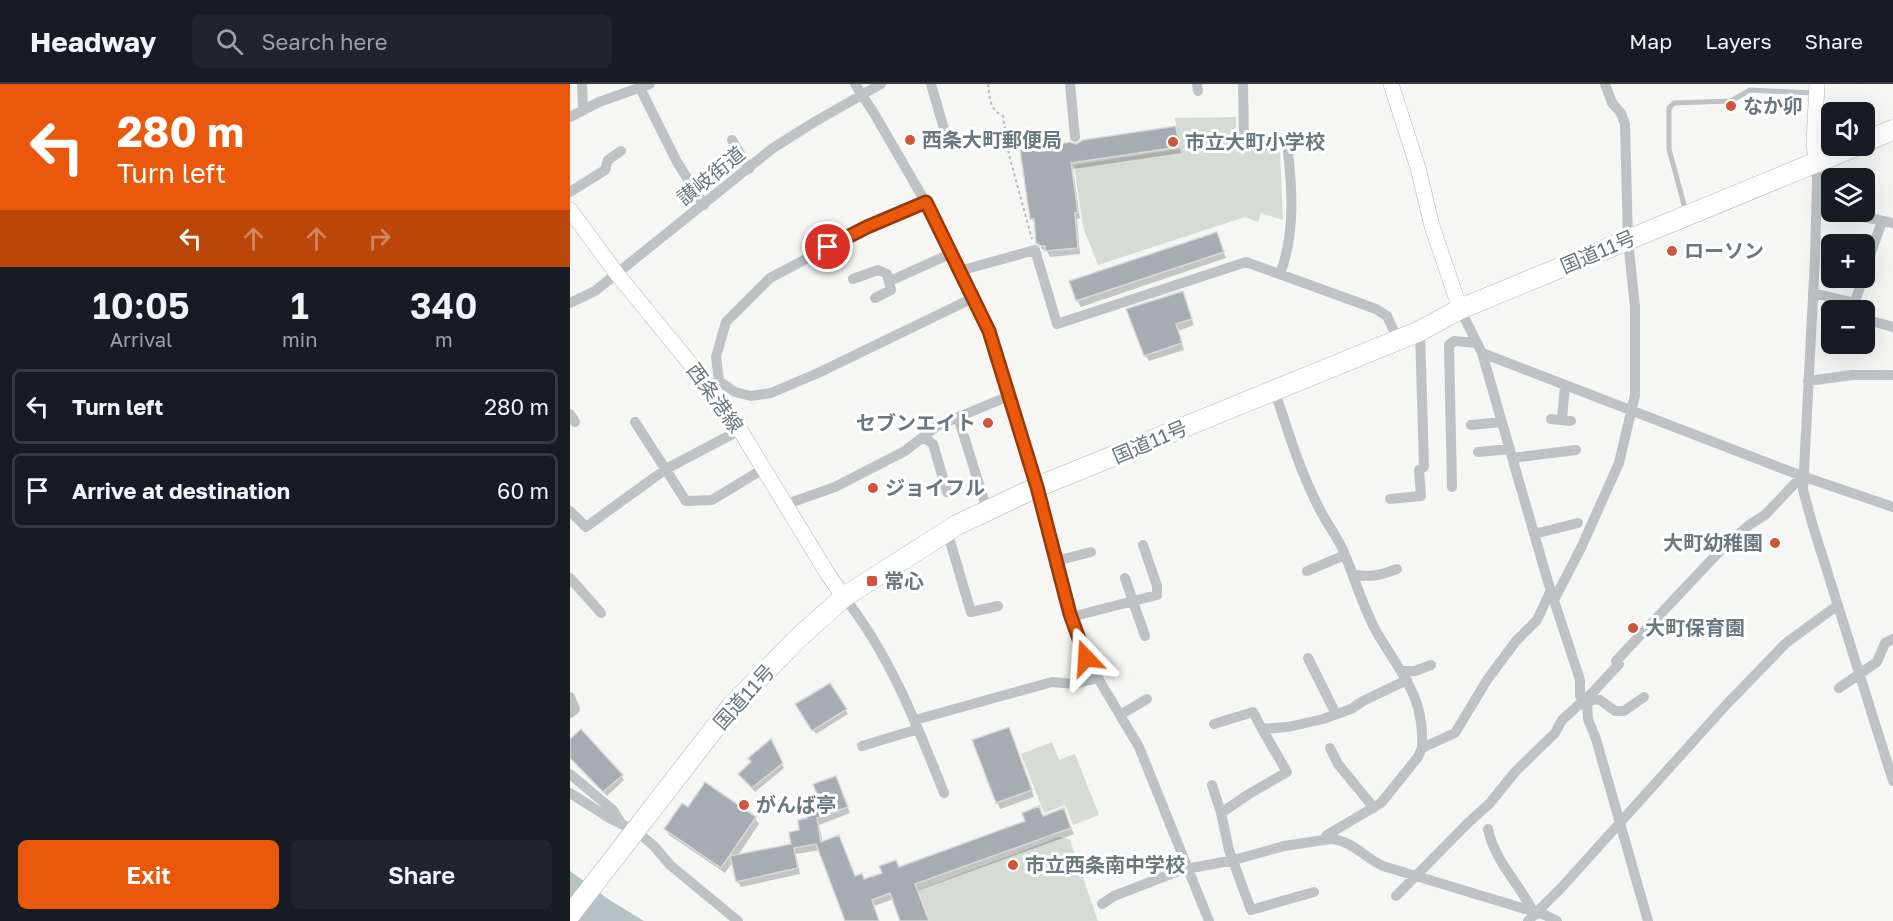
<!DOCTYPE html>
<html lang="en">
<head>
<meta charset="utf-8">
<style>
  :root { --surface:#171b24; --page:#20242c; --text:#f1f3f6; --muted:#9ea1a6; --line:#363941; --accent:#ea580c }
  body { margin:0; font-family:"Golos Text","Noto Sans JP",sans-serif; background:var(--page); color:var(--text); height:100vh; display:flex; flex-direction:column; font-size:22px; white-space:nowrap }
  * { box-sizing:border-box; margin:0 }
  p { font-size:20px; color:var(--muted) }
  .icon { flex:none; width:33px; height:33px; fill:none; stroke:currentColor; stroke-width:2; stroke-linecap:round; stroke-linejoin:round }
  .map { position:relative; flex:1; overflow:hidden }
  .details { display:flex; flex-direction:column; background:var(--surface); width:570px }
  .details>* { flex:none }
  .banner { background:#ea580c; color:#fff; overflow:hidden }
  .buttons { position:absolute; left:1251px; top:18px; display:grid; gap:12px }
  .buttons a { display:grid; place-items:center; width:54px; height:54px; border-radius:9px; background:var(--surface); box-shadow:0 6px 24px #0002; font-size:30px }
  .pin { position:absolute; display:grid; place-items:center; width:51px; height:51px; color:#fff; margin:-26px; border:3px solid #fff; border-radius:50%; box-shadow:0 2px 6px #0007 }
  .me { position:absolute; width:66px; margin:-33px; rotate:340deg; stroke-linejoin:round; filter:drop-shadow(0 0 4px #0008) }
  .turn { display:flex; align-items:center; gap:21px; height:126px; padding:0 18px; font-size:27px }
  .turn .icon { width:78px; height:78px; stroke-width:2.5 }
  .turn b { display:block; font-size:42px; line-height:51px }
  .lanes { display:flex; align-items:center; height:57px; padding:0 18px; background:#0003; justify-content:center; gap:30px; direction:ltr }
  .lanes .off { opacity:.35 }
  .eta { display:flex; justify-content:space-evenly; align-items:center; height:102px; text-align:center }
  .eta b { font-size:36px; font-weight:600; line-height:42px }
  .cta { display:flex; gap:12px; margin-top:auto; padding:12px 18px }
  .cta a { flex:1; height:69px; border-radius:9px; background:var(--accent); color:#fff; font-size:24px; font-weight:600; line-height:69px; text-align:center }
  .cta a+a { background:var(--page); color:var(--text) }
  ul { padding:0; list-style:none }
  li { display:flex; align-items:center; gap:18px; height:75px; margin:0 12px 9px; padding:0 6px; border:3px solid var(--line); border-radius:9px }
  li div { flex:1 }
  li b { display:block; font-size:22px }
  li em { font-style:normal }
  header { display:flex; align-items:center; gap:36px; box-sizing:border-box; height:84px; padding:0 30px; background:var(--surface); border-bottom:2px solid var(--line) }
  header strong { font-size:28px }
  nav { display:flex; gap:33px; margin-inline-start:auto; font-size:21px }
  .search { width:420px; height:54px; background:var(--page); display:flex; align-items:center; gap:15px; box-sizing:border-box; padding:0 21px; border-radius:9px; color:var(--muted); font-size:22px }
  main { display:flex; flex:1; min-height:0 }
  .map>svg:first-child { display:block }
</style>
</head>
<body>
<header>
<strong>Headway</strong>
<div class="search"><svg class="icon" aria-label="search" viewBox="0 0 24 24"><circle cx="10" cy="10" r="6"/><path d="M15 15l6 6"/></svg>Search here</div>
<nav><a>Map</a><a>Layers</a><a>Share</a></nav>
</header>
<main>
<section class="details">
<div class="banner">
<div class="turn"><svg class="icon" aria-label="left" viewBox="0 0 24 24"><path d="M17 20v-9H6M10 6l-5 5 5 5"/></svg><div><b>280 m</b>Turn left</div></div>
<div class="lanes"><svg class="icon" aria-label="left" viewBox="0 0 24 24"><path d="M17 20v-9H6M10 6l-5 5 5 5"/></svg><svg class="icon off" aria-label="ahead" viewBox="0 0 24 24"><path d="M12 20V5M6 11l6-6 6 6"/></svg><svg class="icon off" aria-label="ahead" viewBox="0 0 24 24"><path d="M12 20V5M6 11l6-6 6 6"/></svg><svg class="icon off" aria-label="right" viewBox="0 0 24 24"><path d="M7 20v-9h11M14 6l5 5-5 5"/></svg></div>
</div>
<div class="eta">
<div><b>10:05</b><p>Arrival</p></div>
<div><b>1</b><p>min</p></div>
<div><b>340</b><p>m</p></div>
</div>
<ul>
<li><svg class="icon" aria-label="left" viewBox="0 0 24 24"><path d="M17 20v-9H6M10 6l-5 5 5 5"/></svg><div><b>Turn left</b></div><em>280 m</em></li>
<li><svg class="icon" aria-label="arrive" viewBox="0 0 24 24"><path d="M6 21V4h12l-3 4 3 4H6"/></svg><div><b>Arrive at destination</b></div><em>60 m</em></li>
</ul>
<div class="cta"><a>Exit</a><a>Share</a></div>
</section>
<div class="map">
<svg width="1323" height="837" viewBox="0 0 1323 837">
  <rect width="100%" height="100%" fill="#f6f6f4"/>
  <path fill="#d6dbd3" d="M666,33L667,64L706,65L710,69L713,136L691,129L688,138L675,133L528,181L513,143L504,81L610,65L605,34Z
    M482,658L489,676L505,670L529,731L503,741L495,721L474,729L451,670Z
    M489,753H493L500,756L528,837H360L348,806Z"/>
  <path fill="#b7c2c5" d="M0,787L41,817L74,837H0Z"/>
  <path fill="#0003" d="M605,44L608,50L611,69L503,85L510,134L507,135L510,170L480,173L477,167L472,165L468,158L465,141L462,135L506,62Z
    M646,149L656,174L511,223L507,217Z
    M615,215L624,241L608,247L614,266L579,277L575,271Z
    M259,601L278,630L246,650L227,621Z
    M442,651L464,713L430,725L427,718Z
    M0,657L51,691L54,696L37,712L0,674Z
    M201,658L214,684L185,708L170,690Z
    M266,693L280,729L249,741L253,759L285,793L295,797L493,726L504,750L347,807L359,837H332L324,815L304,822L309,837H276L250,766L226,770L230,790L171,803L167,797L163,778L155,789L99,751L96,745L119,725L185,734L189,740L167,773L223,762L239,735L254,724Z"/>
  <path fill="#a6adb2" stroke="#d8d8d6" stroke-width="1.5" d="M606,42L609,63L501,79L508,128L505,129L508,164L475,167V162H471L466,159L464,135H460L450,66L500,58L506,60L513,56Z
    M647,148L654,168L506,217L499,197Z
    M613,207L622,235L606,240L612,259L574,272L556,225Z
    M260,599L277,625L242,647L225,620Z
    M439,643L462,706L426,719L402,656Z
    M11,645L53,691L33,708L0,674V655Z
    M201,655L213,679L182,704L168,690L181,678L178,674Z
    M266,692L278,723L247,734L251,758L269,751L285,792L292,789L294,795L312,789L309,782L326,776L329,783L455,737L452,729L469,722L473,732L494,724L501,744L345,800L359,837H330L320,809L302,816L309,837H275L246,760L224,764L228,784L166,798L160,772L221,760L219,748L229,746L228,736L237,734L235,727L252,723L243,700Z
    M135,698L186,733L151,784L94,745L112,719L118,723Z"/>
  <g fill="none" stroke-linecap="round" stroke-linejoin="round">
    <defs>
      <path id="secondary" d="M821,0L848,84L862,142L890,225
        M1246,78L1244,59L1247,0
        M0,126L47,190L145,310L170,346L259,492L274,513"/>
      <path id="highway" d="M1294,58L1323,46
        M0,831L161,623L226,556L274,513L387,441L425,423L467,403L850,247L890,225L1286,62"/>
    </defs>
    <use href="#secondary" stroke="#b1b6b9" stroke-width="16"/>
    <use href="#highway" stroke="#b2b5b8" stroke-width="21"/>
    <path stroke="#b8bbbd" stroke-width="2" stroke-dasharray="3 3" stroke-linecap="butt" d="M418,0C420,14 419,25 433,32L439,71L462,155"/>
    <path stroke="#bec2c5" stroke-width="5" d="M1116,128L1099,65V24L1104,19L1161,17L1180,6L1245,9"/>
    <path stroke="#bec2c5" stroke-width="10" d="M12,0L13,25
      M285,0L305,31L356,119L419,247L467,403L500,530L516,574L569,663L639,837
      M361,0L376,52
      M500,0L505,53
      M627,0L628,7
      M673,0L674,55L717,58C722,102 726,148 710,190
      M70,4L107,78L134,121
      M0,33L29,18L80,0
      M162,56L179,85
      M1246,78L1247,97L1245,174L1233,406L1243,442L1323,697
      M0,108L35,86L38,76L51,67
      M1246,122L1262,125
      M1271,128L1323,139
      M389,187L465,166L487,240L676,178L806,225L817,232L828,256
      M1294,189L1312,137
      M283,195L308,186L317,190L321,206L305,214
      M320,197L380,170
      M1243,209L1285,219
      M0,219L25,207L203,64L246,37L311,0
      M890,225L912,269L978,498L1010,596V612L1017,620L1018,635L1026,655L1078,837
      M1282,226L1293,194
      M1294,235L1323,243
      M912,269L1232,392L1323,423
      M149,297L146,273L156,238L200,194L297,143L356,119
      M1238,297L1282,291H1323
      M145,301L149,297L165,308L181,312L201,309L248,289L403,214
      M704,305C717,343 728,382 746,418C753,434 765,449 773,466C784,492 792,521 806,547C830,589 855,611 852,664
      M0,330L5,338
      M388,333L417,426
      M981,335L1001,337
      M992,335L995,301
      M65,338L116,417L142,416L193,385
      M901,341L932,338
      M353,353L363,360L377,408
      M908,368L940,365
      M942,374L1006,366
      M882,403L879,261L884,257L907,259
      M820,415L851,412L849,386L854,383L850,247
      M214,421L265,403L335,367L367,342L439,312
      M0,427L16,443L96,385L170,346
      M377,447L401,528L428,522
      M964,450L1008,439
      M486,477L521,468
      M737,487L775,471
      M783,490C800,494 811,491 827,485
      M0,494L31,529
      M555,494L575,552
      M274,513C320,571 347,641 374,709
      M984,516L1011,464L1049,379L1065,311V223L1058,156L1055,40L1051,29L1042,19L1035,0
      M501,533L587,511V502L573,461
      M738,574L766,630
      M832,587H845L861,581
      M1269,604L1307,578L1315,559L1323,555
      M0,613L5,625L0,629
      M1017,620L1023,615L1030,616L1045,627H1054L1074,613
      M550,631L577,615
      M345,636L482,598L505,600L528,594
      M644,640L683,628L692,645L718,643L753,635L781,625L793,617L837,596
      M692,645L717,688L679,710L651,729L659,766L681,826L744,808
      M292,662L348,645
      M760,664L768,680L804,724
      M0,690L43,726L51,739
      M642,701L651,729
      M0,709L41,735L66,747L84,762L100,781L168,837
      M918,745C925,779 951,801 965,831
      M753,756L757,751L811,719L848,673L852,664L885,649L917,596L946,557L967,536L981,506
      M826,812L898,739L920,719L945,688L985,649L992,636L1023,608L1049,580L1046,577L1148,469L1179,441L1195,431L1232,392
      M532,820L544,812L611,786L664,776L714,762L760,755C782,756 795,774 813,782L975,831L987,837
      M958,837L992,803L1156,621L1216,559L1268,521"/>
    <use href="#secondary" stroke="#fff" stroke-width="15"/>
    <use href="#highway" stroke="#fff" stroke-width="20"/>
  </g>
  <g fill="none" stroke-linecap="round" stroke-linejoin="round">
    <defs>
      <path id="route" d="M258,163L297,143L356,118L419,247L467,403L500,530L516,574"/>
    </defs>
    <use href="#route" stroke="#983908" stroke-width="15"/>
    <use href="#route" stroke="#ea580c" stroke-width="10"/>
  </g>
  <g fill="#cf553b" stroke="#fff" stroke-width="2">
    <circle cx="1161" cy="22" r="6"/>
    <circle cx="340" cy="56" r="6"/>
    <circle cx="603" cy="58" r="6"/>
    <circle cx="1102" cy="167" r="6"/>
    <circle cx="418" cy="339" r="6"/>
    <circle cx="303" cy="404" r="6"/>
    <circle cx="1205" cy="459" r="6"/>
    <rect x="296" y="491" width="12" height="12" rx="3"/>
    <circle cx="1063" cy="544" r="6"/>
    <circle cx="174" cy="721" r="6"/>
    <circle cx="443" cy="781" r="6"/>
  </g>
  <g text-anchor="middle" stroke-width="6" stroke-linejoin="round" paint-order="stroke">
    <g font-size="20" font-weight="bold" fill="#697881" stroke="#fff" text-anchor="start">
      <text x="1173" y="29">なか卯</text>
      <text x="352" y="63">西条大町郵便局</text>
      <text x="615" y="65">市立大町小学校</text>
      <text x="1114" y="174">ローソン</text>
      <text x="406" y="346" text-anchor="end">セブンエイト</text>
      <text x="315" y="411">ジョイフル</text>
      <text x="1193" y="466" text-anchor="end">大町幼稚園</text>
      <text x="314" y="504">常心</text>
      <text x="1075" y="551">大町保育園</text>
      <text x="186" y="728">がんば亭</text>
      <text x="455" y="788">市立西条南中学校</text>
    </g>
    <g font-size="20" fill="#697881" stroke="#fff">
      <text transform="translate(141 92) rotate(-39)" y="7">讃岐街道</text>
      <text transform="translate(1028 168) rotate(-23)" y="7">国道11号</text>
      <text transform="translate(145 314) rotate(54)" y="7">西条港線</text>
      <text transform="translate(580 358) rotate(-23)" y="7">国道11号</text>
      <text transform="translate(174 613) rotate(-48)" y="7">国道11号</text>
    </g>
  </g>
</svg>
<div class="buttons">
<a><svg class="icon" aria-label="sound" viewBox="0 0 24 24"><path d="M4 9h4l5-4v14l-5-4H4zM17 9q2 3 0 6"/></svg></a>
<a><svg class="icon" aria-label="layers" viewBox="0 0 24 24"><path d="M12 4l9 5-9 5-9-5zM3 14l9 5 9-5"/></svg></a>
<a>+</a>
<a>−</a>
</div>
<div class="pin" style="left:258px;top:163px;background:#d93025"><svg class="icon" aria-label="arrive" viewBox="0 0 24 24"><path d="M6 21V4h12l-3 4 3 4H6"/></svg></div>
<svg class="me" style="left:516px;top:574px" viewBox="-20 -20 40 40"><path d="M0-17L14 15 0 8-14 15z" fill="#ea580c" stroke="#fff" stroke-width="4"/></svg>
</div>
</main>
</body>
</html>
